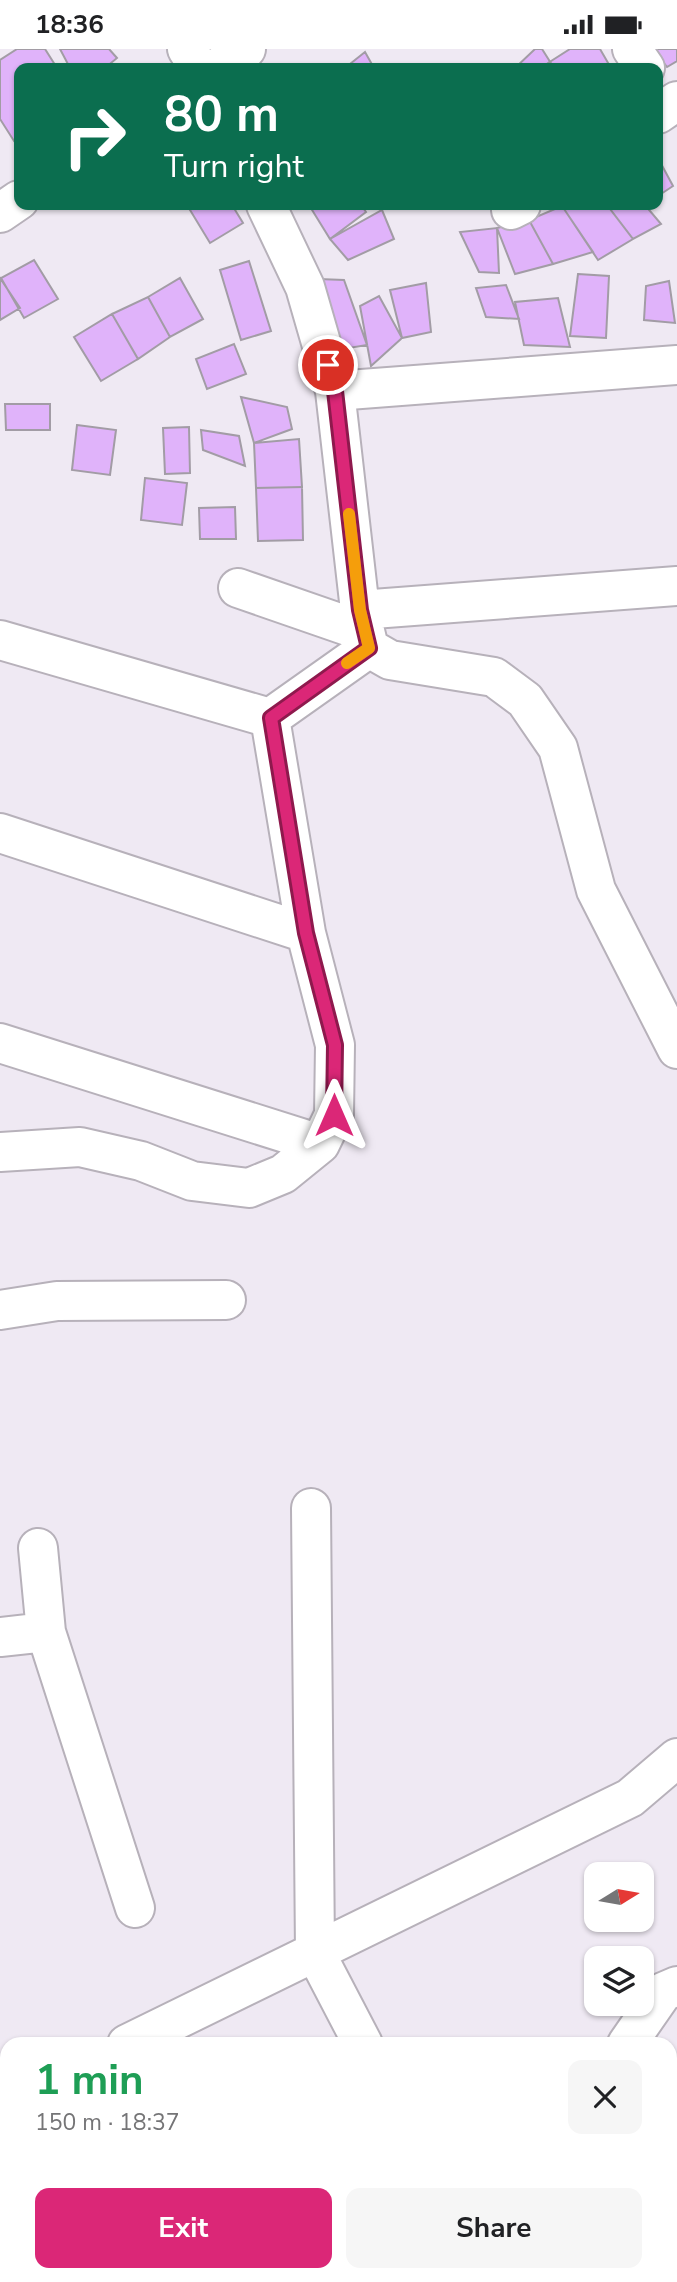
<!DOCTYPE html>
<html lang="en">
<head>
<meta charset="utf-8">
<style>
  :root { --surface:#fff; --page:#f6f6f6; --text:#202124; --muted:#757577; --accent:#db2777 }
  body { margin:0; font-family:"Nunito Sans",sans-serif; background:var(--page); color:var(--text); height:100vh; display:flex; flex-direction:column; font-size:26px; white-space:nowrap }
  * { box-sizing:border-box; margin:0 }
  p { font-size:23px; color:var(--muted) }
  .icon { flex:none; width:38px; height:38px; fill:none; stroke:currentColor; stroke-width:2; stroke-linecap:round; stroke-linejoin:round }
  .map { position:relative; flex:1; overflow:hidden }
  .details { position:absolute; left:0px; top:1988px; width:677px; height:245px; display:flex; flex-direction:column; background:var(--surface); border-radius:21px 21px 0 0; box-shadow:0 2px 5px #0004 }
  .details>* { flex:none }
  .top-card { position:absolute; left:14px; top:14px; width:649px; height:147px; border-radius:14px; box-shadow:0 2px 5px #0004; background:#0b6e4f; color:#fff; overflow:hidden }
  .needle { width:46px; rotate:79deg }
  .fabs { position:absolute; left:584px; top:1813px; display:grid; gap:14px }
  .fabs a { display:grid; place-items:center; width:70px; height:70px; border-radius:14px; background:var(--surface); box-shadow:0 2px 5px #0004; font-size:35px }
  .pin { position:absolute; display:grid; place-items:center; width:60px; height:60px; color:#fff; margin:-30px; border:4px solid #fff; border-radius:50%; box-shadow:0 2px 7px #0007 }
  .me { position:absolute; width:77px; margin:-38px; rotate:0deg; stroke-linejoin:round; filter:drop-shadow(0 0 5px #0008) }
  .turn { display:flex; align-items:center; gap:24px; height:147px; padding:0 35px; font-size:32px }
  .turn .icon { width:91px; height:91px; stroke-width:2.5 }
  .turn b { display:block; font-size:49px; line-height:60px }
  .round { display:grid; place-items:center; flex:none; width:74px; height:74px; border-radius:14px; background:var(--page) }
  .headline { display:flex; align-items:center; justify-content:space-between; height:119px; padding:0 35px }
  h1 { font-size:42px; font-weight:700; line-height:52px; color:#1e9e55 }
  .cta { display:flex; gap:14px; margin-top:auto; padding:14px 35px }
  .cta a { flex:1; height:80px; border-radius:14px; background:var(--accent); color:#fff; font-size:28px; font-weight:700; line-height:80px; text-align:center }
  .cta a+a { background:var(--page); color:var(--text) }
  .status { display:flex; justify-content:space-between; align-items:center; height:49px; padding:0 35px; background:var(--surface); direction:ltr }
  .status svg { height:19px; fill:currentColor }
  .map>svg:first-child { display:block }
</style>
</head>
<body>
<div class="status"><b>18:36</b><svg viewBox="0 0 49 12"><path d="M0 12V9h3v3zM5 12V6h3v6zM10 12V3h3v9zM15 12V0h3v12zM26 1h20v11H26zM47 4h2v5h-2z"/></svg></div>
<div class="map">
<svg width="677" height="2233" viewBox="0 0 677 2233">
  <rect width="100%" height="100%" fill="#efe9f3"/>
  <path fill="#e0b3fa" stroke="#a29ca5" stroke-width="2" d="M17,0H45L57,19H19V89L14,92L0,70V11Z
    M60,0H109L117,9L105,19H70Z
    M535,0H542L554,19H515Z
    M570,0H600L611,19H551L548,14Z
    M652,0H677V12L667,18Z
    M365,3L374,19H345Z
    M658,109L673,137L658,147Z
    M187,156H232L243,174L210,194Z
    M309,156H361L366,163L330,190Z
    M564,156H607L633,190L598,211L562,157Z
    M607,156H645L661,175L633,190Z
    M562,157L593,203L553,215L529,171Z
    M382,161L394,190L348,211L330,190Z
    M529,171L553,215L515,225L497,179Z
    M497,179L499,224L479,223L460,183Z
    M34,211L58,250L24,269L1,229Z
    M249,212L271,282L241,291L220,221Z
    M578,225L609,227L606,289L570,287Z
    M0,229L20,259L0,271Z
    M180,229L203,270L170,288L148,248Z
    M318,230L344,231L367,296L343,300Z
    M669,232L675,274L644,271L646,237Z
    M426,234L431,283L402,289L390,241Z
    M506,236L519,270L486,268L476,239Z
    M379,247L402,289L371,317L360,257Z
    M148,248L170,288L138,310L112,265Z
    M558,249L570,298L524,296L515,253Z
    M112,265L138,310L101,332L74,288Z
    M234,295L246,325L207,340L196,310Z
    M241,348L287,358L292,380L254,394Z
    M5,355H50V381H6Z
    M77,376L116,381L110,426L72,421Z
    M189,378L190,424L165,425L163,379Z
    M201,381L239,387L245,417L203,401Z
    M299,390L302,438L256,439L254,394Z
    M145,429L187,434L182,476L141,471Z
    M302,438L303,491L258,492L256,439Z
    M235,458L236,490H200L199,459Z"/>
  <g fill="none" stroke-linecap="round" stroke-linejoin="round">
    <defs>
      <path id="minor" d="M187,0L199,19
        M632,0L645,19
        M217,19L246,0
        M658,65L677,52
        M266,156L305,238L335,342L360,561L369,599L390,611L494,628L525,651L558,699L596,841L677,1000
        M511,161L521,156
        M0,164L19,151
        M335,342L677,316
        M238,539L365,583
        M360,561L677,537
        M0,591L270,669L369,599
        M0,784L306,884
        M0,994L320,1095
        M0,1103L80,1098L141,1112L192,1132L249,1139L283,1125L320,1095L334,1066L335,996L306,884L270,669
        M0,1261L57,1252L226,1251
        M311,1459L315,1903L363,1995
        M46,1583L135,1859
        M0,1588L46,1583L38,1499
        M127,1995L630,1749L677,1709
        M627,1995L663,1943L677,1937
        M0,2078L7,2072
        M109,2226L114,2233
        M602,2226L603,2233"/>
    </defs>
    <use href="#minor" stroke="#b7b1ba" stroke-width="42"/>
    <use href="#minor" stroke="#fff" stroke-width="38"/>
  </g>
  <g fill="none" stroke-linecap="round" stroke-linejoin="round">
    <defs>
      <path id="route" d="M328,316L335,342L360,561L369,599L271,669L306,884L335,996L334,1066"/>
    </defs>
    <use href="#route" stroke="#8e194d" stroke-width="18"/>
    <use href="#route" stroke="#db2777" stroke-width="12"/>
    <path stroke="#f59e0b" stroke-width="12" d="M347,614L369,599L360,561L349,465"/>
  </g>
</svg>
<div class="fabs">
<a><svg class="needle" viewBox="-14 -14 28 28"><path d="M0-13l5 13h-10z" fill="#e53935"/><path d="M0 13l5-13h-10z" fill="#757577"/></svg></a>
<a><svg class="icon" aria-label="layers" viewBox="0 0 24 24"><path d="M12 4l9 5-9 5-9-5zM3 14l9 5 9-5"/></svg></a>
</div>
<div class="pin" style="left:328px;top:316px;background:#d93025"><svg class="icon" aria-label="arrive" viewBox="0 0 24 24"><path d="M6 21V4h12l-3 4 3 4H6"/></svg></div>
<svg class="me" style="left:334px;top:1066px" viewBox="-20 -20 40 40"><path d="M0-17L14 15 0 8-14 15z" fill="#db2777" stroke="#fff" stroke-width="4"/></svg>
<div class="top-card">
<div class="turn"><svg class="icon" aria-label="right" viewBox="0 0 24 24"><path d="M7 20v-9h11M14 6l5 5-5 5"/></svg><div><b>80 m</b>Turn right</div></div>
</div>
<section class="details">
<div class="headline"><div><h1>1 min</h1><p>150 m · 18:37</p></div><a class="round"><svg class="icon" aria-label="close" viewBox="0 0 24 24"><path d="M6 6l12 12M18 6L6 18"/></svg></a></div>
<div class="cta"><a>Exit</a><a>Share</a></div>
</section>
</div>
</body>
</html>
